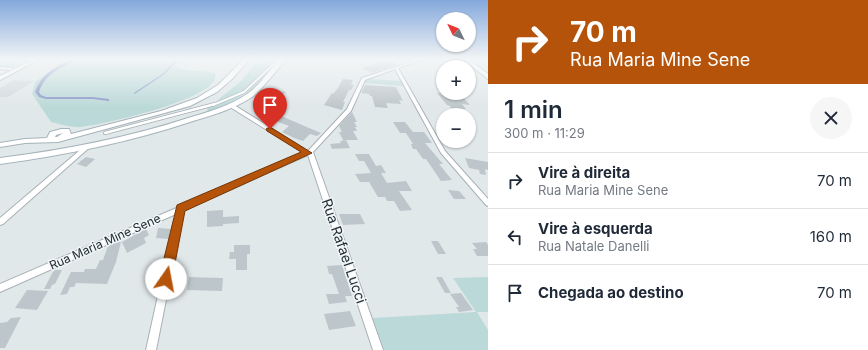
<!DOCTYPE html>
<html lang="pt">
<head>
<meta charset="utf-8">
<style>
  :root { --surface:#fff; --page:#f6f6f7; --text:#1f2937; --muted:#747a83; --line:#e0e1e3 }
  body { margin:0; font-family:Inter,sans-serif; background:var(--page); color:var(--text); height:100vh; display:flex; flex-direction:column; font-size:15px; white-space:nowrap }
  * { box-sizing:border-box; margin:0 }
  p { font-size:13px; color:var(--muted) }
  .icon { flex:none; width:22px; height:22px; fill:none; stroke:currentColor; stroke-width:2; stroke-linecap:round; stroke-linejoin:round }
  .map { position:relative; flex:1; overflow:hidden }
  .sheet { display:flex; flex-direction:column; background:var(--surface); width:380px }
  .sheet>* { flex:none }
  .hud { background:#b45309; color:#fff; overflow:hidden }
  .needle { width:26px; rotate:313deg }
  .buttons { position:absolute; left:436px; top:12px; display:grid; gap:8px }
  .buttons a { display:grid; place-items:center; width:40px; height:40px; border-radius:50%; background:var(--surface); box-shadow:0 1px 3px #0004; font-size:20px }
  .pin { position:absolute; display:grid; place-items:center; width:34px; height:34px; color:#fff; margin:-41px -17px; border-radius:50% 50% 50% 0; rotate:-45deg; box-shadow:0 0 4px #0007 }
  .pin .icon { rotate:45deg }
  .me { position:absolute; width:44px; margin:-22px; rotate:12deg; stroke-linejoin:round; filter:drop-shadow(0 0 3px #0008) }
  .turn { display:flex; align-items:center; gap:14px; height:84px; padding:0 16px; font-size:18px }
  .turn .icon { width:52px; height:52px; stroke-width:2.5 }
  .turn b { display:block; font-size:28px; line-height:34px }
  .round { display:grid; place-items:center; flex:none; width:42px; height:42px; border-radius:21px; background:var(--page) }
  .summary { display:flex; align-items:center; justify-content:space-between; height:68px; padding:0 16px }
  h1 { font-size:24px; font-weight:600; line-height:30px }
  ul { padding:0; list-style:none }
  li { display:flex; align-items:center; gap:12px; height:56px; padding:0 16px; border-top:1px solid var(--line) }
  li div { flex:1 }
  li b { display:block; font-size:15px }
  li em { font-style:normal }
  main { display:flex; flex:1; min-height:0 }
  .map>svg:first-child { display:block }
</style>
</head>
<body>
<main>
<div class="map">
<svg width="488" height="350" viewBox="0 0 488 350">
  <rect width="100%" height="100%" fill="#e1e8ea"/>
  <path fill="#d2dadd" d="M14,80L34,81L8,97H0V88Z"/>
  <path fill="#bbd9d8" d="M5,59H28L13,67H0V61Z
    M68,59H187L185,62L191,63L188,65L175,64L174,66L187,70L210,72L215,74C223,98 101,125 81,127C72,128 60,124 51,122L32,94L35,82Z
    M259,59H278C261,88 238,100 208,112L207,109L242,80Z
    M369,79L401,81L404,86L364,83L365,80Z
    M488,277V312H477L488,330V350H384L372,318L476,312L453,278Z"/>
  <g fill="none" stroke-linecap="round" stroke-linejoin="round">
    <path stroke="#8e97ca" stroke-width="1.5" d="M135,93L165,73L177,59"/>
    <path fill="#8e97ca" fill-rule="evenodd" d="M71,59H75C60,70 46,72 39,92L41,95L46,97H93L109,99V101L93,99H46L39,97L35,92C42,73 55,68 71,59Z"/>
  </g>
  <path fill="#bdc6ca" d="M387,60L399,64L372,73L362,68Z
    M343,79L353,80L351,85H354L351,90H349L343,102H345L342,110L324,105L332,93L333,94L338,88Z
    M365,85L396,87L403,101L399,100L401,104L386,103L388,108L375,107L372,96H370L369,94L361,93Z
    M280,91L286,92L275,102L268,100Z
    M437,93L450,94L452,97H463L470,105L462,104L466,109L451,108L450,106L447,105Z
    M352,112L357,122H354L357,127H355L357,131H353L358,140H343L339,132H342L339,126Z
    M279,115L309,128L321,133L317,136L310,134L303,141L294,138L282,132L289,126L273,120Z
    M393,122H405L413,132H424L432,143H425L443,164H439L452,180L441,181L426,159H423L416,149H413L411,144H413L406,133H400Z
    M346,140L350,148L332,149L330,144L341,143L340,141Z
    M355,154H369L376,166L381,165L386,173H381L387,183L406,181L412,191H399L412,210L400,211L394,201H387L385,197H378L369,182H360L355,174L371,173L364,161H359Z
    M86,157L95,159L86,167L77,164Z
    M465,158L488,162V170L485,169L486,175L480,174L479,170L469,168Z
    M448,190L459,191L466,199H454Z
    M223,210V217L239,216V223L223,224V226L207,227V211Z
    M339,214H360L365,224L343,225Z
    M158,228L171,229L169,239L156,238Z
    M146,229L149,235L144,238L146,243L127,253L122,242Z
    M431,241H438L446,254H438Z
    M117,242H121L116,262L107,284L76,283L74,287H70L67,294L60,295L71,272H84L85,269H96L100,260H103L108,246Z
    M486,242L488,245V256H477L473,249H477L472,243Z
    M234,245H250V254H247V270H236V259H229L230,252H234Z
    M342,265L352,296H345L347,302L329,304L326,294H339L332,274H329L327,266Z
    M54,270H62L55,284L52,285L50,289H44Z
    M189,277L223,278L222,291L187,290Z
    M436,277H442L451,293H445Z
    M27,290L48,291L37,310L15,308Z
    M461,293L473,310L459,312L456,307H459L450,294Z
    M350,311L356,326L329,330L324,314Z
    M21,317L5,348H0V323L7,322L11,318Z"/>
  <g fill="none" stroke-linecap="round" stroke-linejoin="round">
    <defs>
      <path id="lane-far1" d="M213,105L244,92L279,59"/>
      <path id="lane" d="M105,133L215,104"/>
      <path id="street" d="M420,59H425L398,68L445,151L488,199V206L486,205L441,153L395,69L365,80L351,111L313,152L383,350H373L308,155L184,210L156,350H146L176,214L0,292V284L304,153L230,107V105H234L308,151L347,109L362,78Z
        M0,67L11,68L13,69L11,70L0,69Z
        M88,144L90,145L91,146L90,147L3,224L0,225V218L86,145Z"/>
      <path id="secondary" d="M34,59H40L0,80V76Z
        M244,59H250L232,79L217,92L190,106L58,142L25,143L0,147V143L25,139L47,138L50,132L61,129H69L71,134L161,111L197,98L218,85ZM63,133L57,137H55L56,135Z
        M281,59H287C276,70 263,89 252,97C234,109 213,115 193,121C131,142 65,155 0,164V158C64,150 127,138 188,118C208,112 230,106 247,94C261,85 269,69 281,59Z
        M463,59H468L488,74V79Z"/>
    </defs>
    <use href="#lane-far1" stroke="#a8b0b5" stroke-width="3.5"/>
    <use href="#lane" stroke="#a8b0b5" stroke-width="4"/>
    <use href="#street" stroke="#a8b0b5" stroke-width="2"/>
    <use href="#secondary" stroke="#a6b3ba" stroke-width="2"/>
    <use href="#lane-far1" stroke="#fff" stroke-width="2"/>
    <use href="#lane" stroke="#fff" stroke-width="2.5"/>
    <use href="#street" fill="#fff" fill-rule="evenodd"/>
    <use href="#secondary" fill="#fff" fill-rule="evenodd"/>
  </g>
  <linearGradient id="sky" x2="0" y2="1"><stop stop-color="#84a8dc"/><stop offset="0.55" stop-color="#f2f5f6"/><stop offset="1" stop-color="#f2f5f6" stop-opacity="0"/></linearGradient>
  <rect width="488" height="108" fill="url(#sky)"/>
  <path fill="#b45309" stroke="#753606" d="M270,127L312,153L185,211L172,279L170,283L166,285L161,283L159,279L177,205L301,152L267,131L266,129Z"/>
  <g text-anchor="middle" stroke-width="3" stroke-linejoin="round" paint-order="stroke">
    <g font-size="12" fill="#232f38" stroke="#f1f6f7">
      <text transform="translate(105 242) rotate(-24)" y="4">Rua Maria Mine Sene</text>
    </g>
    <g font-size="14" fill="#232f38" stroke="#f1f6f7">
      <text transform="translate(344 251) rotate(71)" y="5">Rua Rafael Lucci</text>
    </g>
  </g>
</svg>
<div class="buttons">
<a><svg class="needle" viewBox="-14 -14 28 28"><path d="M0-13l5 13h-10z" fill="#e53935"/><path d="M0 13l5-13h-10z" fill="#747a83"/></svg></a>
<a>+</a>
<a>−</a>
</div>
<div class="pin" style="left:270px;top:129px;background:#d93025"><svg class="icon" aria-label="arrive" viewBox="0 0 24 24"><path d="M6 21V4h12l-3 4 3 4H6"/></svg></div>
<svg class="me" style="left:166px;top:279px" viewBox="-20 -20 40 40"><circle r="19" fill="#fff"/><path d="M0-13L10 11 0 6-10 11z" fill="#b45309"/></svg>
</div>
<section class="sheet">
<div class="hud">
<div class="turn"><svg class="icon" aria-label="right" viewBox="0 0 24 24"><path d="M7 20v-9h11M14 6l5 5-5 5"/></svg><div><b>70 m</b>Rua Maria Mine Sene</div></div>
</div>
<div class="summary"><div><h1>1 min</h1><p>300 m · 11:29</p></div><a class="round"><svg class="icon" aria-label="close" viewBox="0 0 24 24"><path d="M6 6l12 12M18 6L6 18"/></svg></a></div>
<ul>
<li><svg class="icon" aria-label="right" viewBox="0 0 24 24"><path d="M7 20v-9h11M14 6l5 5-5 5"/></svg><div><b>Vire à direita</b><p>Rua Maria Mine Sene</p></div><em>70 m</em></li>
<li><svg class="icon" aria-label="left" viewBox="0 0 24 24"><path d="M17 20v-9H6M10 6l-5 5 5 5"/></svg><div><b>Vire à esquerda</b><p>Rua Natale Danelli</p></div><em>160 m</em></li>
<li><svg class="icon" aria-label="arrive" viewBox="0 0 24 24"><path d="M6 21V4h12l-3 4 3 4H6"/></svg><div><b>Chegada ao destino</b></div><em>70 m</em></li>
</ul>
</section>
</main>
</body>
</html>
